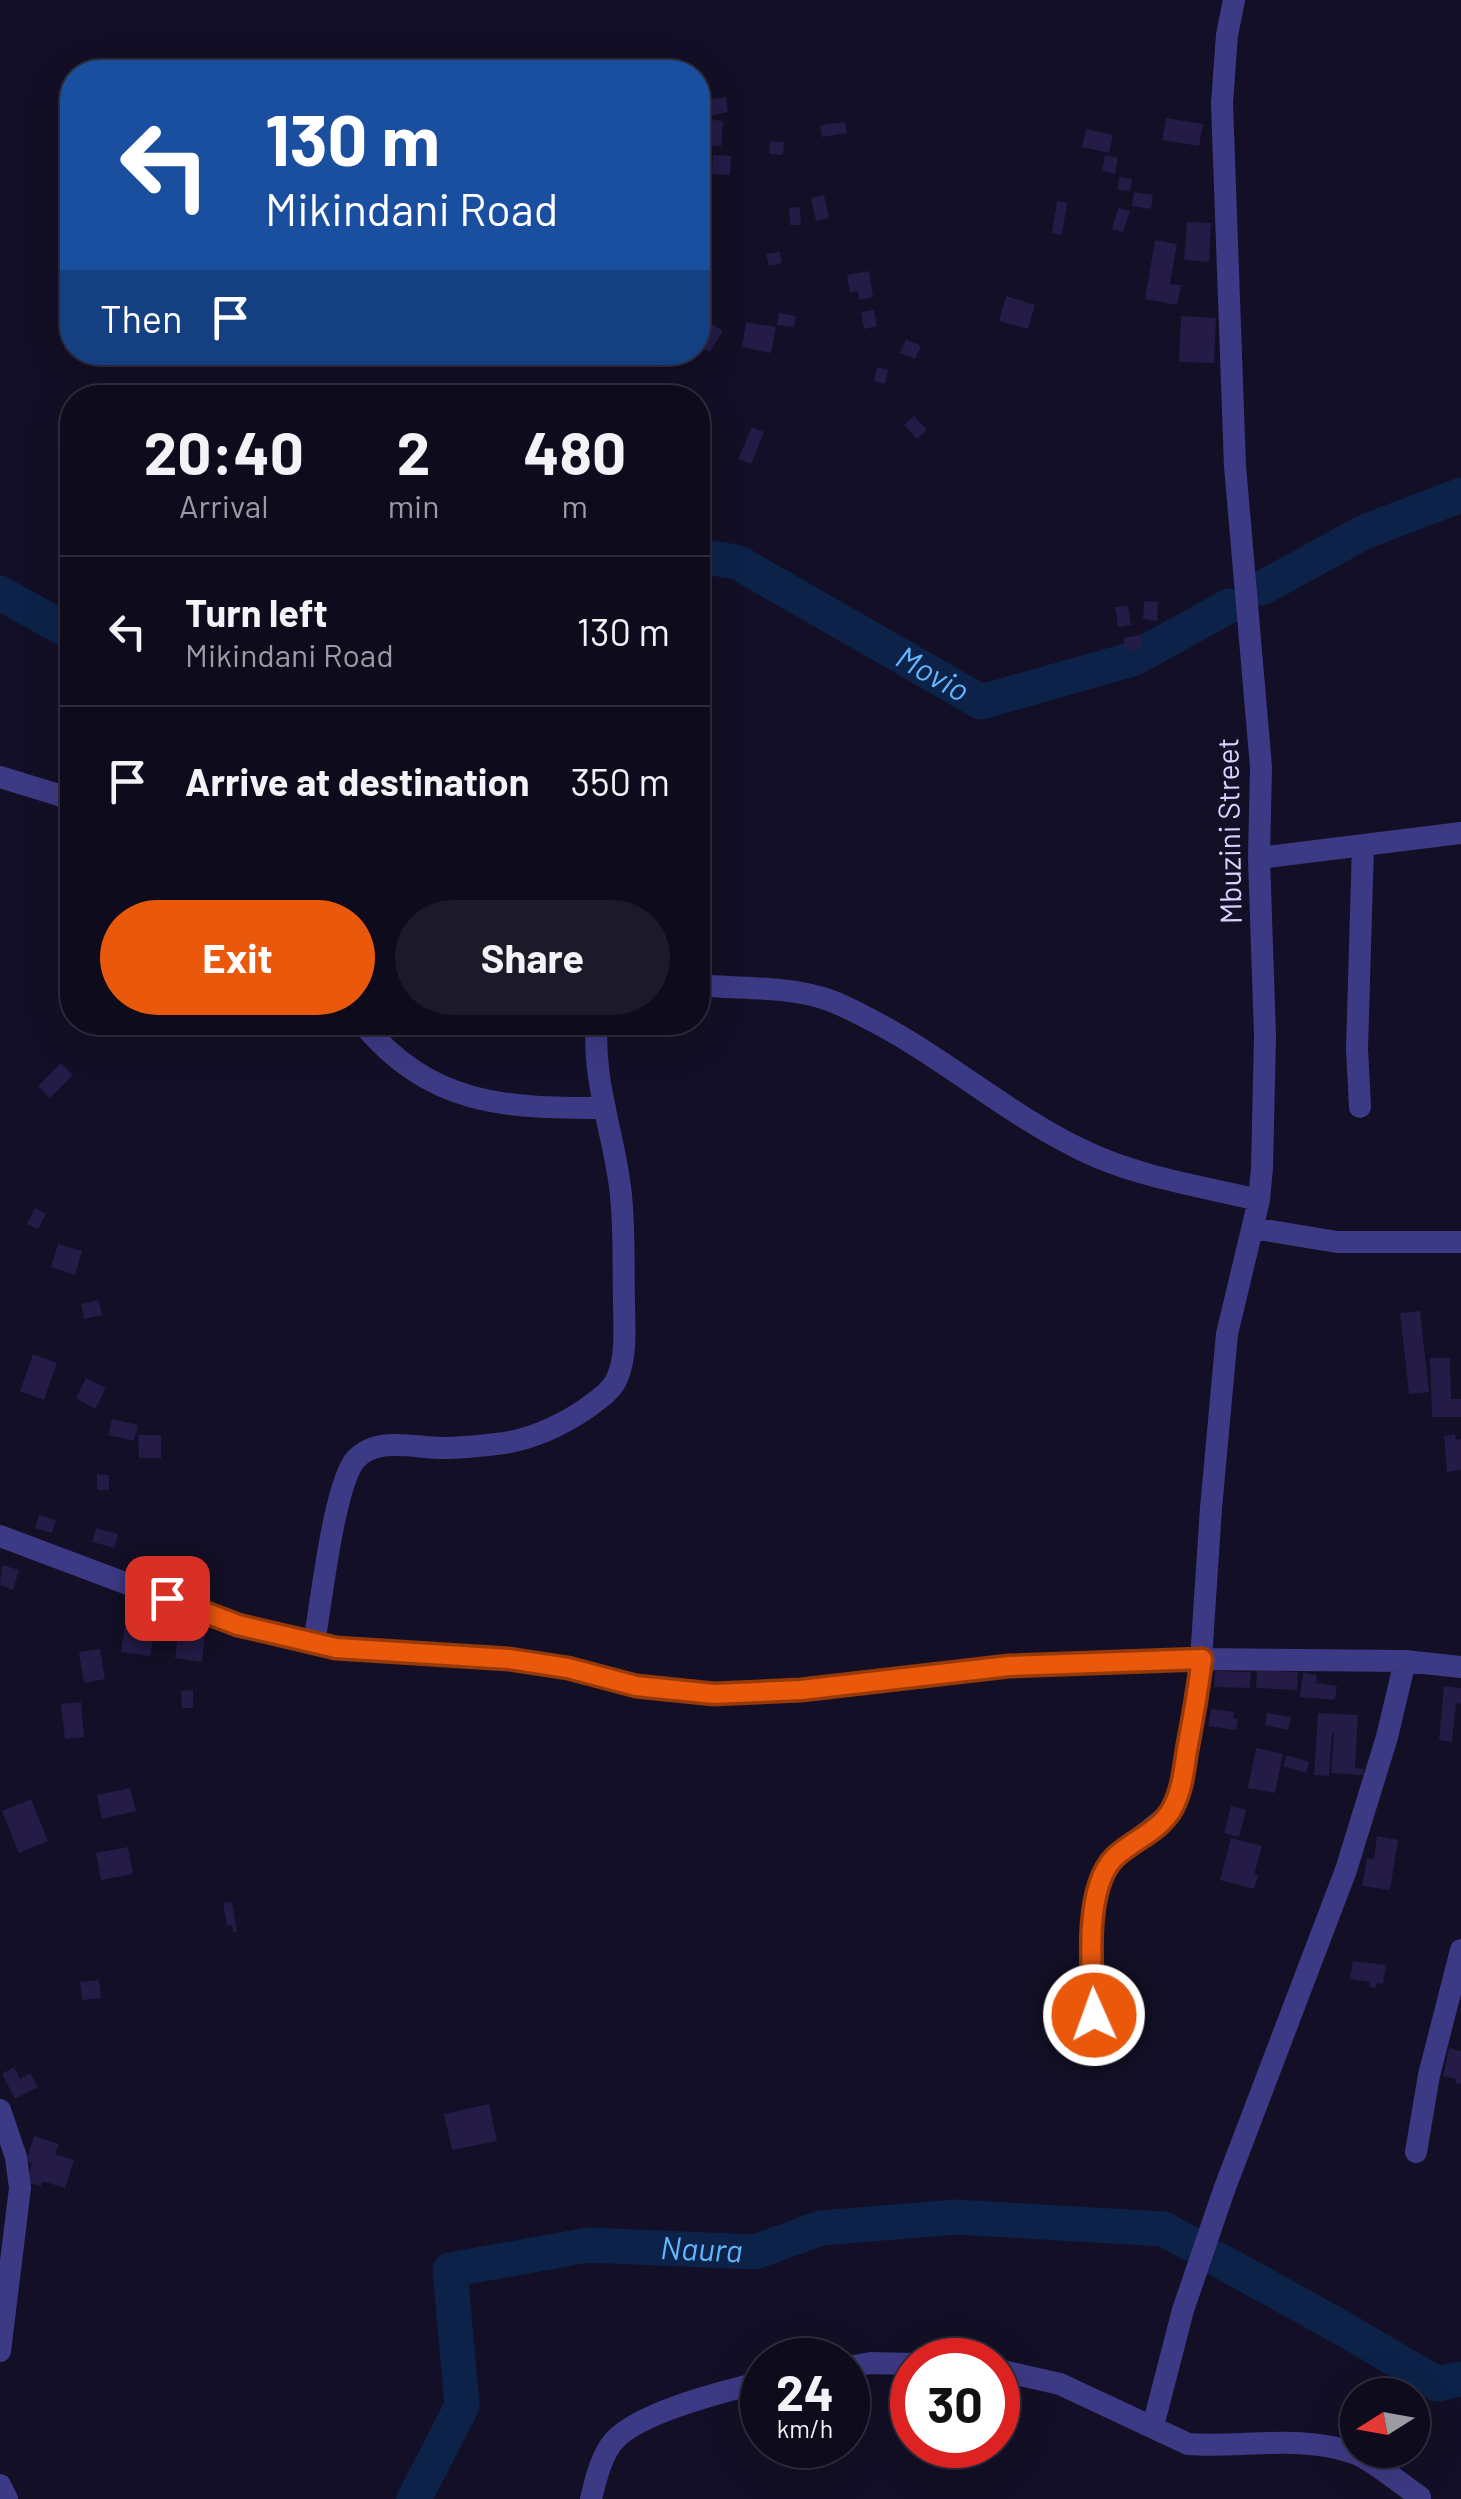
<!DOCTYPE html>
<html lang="en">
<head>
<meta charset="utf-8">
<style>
  :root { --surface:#0e0b1c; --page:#1c1929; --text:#f1f3f6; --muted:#9b9ba3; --line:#2e2b3b; --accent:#ea580c }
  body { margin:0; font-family:Barlow,sans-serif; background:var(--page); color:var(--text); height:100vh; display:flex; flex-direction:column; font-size:38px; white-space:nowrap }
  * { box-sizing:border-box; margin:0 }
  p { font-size:32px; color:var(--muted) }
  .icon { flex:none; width:55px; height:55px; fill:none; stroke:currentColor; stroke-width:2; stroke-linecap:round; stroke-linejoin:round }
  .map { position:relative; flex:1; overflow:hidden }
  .details { position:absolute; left:60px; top:385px; width:650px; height:650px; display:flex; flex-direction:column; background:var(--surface); border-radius:40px; box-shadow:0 10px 40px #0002,0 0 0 2px var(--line) }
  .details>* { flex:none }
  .banner { position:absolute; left:60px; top:60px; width:650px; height:305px; border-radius:40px; box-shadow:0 10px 40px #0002,0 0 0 2px var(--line); background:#1a4fa0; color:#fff; overflow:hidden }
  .needle { width:65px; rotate:259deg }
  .buttons { position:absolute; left:1340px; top:2378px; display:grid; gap:20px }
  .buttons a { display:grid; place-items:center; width:90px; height:90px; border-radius:50%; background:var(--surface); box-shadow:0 10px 40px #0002,0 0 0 2px var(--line); font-size:50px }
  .speed { position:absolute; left:740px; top:2338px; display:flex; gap:20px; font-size:50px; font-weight:700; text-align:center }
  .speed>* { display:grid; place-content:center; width:130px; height:130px; border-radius:50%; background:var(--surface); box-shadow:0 10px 40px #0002,0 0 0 2px var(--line); line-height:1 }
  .speed small { font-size:25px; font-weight:400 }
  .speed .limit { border:15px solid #d22; background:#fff; color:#111 }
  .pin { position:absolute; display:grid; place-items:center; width:85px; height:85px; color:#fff; margin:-42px; border-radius:20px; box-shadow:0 5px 15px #0006 }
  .me { position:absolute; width:110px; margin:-55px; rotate:358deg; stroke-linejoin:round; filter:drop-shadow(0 0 8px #0008) }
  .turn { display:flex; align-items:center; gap:35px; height:210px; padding:0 40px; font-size:45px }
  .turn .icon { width:130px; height:130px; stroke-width:2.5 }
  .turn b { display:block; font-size:70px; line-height:85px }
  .then { display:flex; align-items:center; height:95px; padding:0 40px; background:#0003; gap:20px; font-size:38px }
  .eta { display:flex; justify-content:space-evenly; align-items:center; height:170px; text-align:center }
  .eta b { font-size:60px; font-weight:700; line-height:70px }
  .primary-button { display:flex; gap:20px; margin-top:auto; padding:20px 40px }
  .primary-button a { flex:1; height:115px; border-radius:60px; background:var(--accent); color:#fff; font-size:40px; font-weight:700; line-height:115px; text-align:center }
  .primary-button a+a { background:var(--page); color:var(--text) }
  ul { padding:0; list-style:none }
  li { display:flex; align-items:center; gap:30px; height:150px; padding:0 40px; border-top:2px solid var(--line) }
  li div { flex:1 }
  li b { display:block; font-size:38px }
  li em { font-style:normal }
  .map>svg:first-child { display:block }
</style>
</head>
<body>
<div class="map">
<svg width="1461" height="2499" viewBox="0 0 1461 2499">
  <rect width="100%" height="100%" fill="#130f26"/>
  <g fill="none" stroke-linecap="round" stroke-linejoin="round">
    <g stroke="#0c2248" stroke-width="35">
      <path id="s1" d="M698,556L737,562L981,702L1133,659L1229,606"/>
      <path d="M1262,588L1364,532L1461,495"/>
      <path d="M0,593L72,633"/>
      <path d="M1217,2259L1342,2328L1437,2384L1461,2379"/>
      <path id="s2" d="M414,2499L462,2406L450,2270L588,2245L755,2252L821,2228L956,2217L1164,2229L1189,2243"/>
    </g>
  </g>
  <path fill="#241b47" d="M726,97L728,112L708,116L706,100Z
    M1166,118L1203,124L1199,146L1162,140Z
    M705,119L723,121L721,146L702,145Z
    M845,122L847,133L822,137L820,125Z
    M1086,129L1113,135L1109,153L1082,147Z
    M770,141L784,142L783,155L769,154Z
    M713,155L731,156L730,175L712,174Z
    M1105,155L1118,158L1115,174L1102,171Z
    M1119,177L1132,179L1130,191L1118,190Z
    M1134,192L1153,195L1151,209L1132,206Z
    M824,195L829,218L816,221L811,198Z
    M1057,201L1067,203L1062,235L1052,233Z
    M800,207L801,225H790L789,208Z
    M1118,208L1130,211L1123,232L1112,229Z
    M1187,222L1211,223L1209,262L1184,260Z
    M1155,240L1177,244L1170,284L1181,285L1177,305L1145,299Z
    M780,252L782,263L769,266L766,254Z
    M869,271L873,297L859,300L858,291L850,293L847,275Z
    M1006,296L1035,305L1028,329L999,321Z
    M874,310L877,326L864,329L861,312Z
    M779,313L796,316L794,327L777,325Z
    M1181,316L1216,318L1214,363L1179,362Z
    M746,322L776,327L771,353L742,347Z
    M710,323L723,331L710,352L698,345Z
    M906,339L921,346L915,359L900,353Z
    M877,367L888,370L885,384L874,381Z
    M914,416L927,430L917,439L904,425Z
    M752,427L764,432L751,464L738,459Z
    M1144,601L1158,602L1157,621L1143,619Z
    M1128,606L1131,625L1118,627L1115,607Z
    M1141,635L1143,648L1126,651L1123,638Z
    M61,1063L73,1075L50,1098L38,1086Z
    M35,1208L46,1214L38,1229L27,1224Z
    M58,1244L82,1251L75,1275L51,1267Z
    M99,1300L102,1315L84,1319L81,1304Z
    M1420,1311L1429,1392L1409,1394L1400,1313Z
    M33,1354L57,1363L44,1400L20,1391Z
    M1430,1358H1450L1451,1399H1461V1417H1432Z
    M86,1378L106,1388L95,1409L76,1398Z
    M112,1419L138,1425L134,1441L108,1435Z
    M1455,1434L1456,1440L1461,1439V1470L1447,1472L1444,1436Z
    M138,1435H161V1458H139Z
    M97,1474L109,1475V1490H97Z
    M39,1515L56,1520L52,1533L35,1528Z
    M96,1528L118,1534L115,1548L92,1542Z
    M165,1555L208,1566L204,1584L161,1573Z
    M2,1565L19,1570L13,1590L0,1585Z
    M127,1611L157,1616L150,1656L121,1652Z
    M180,1623L206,1627L202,1662L175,1658Z
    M100,1649L105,1679L84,1683L79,1652Z
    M1257,1670L1298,1672L1297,1690L1256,1688Z
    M1215,1671L1251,1672L1250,1688L1214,1687Z
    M1303,1673L1317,1675L1316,1683L1337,1686L1335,1700L1300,1697Z
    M1444,1686L1461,1688V1704L1456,1703L1452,1742L1439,1740Z
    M193,1690V1708H182L181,1691Z
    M81,1702L84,1737L65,1739L61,1704Z
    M1211,1709L1234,1712L1233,1718L1238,1719L1236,1730L1208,1726Z
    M1267,1713L1291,1717L1288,1730L1265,1725Z
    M1318,1713L1358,1715L1355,1768L1364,1769L1363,1775L1331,1773L1334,1733H1332L1329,1776L1314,1775Z
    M1256,1748L1283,1754L1275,1793L1248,1788Z
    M1287,1755L1309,1762L1306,1773L1283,1766Z
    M130,1788L136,1811L102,1819L97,1795Z
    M31,1799L48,1841L19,1853L2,1811Z
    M1231,1806L1246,1810L1239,1837L1224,1833Z
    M1377,1836L1398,1840L1390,1890L1362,1886L1367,1858L1374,1859Z
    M1231,1838L1262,1846L1254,1875H1258L1254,1889L1220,1880Z
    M128,1847L133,1874L101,1880L96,1853Z
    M232,1902L237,1932L233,1933L232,1925L227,1926L223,1903Z
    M1353,1961L1386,1965L1383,1984L1377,1983L1376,1988L1369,1987L1370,1982L1350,1979Z
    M99,1980L101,1998L82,2000L80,1982Z
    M1449,2048L1461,2051V2084L1455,2083L1456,2079L1443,2076Z
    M14,2067L20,2079L30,2073L38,2087L15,2099L2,2074Z
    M489,2104L497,2141L452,2150L444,2114Z
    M34,2136L59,2144L55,2154L74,2160L65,2188L42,2181L41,2186L26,2182L32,2163L26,2161Z"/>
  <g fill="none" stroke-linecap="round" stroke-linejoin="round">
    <path stroke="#3d3a85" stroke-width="22" d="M0,777L59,795L72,803
      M1259,858L1461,833
      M698,985C737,989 780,986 819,997C839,1002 857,1013 875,1022C947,1060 1009,1115 1082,1150C1137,1177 1200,1186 1259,1200
      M361,1022C431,1106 503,1108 605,1108
      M1360,1107L1357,1049L1363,845
      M1253,1228L1337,1242H1461
      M0,1536L237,1625L336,1648L509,1659L568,1668L636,1685L713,1694L801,1689L1009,1666L1119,1661L1201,1659L1405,1661L1461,1667
      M314,1643C321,1605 334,1483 356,1459C378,1436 415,1448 443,1448C461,1448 479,1446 496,1444C528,1441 561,1426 587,1408C599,1399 613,1390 618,1376C627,1353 624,1324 624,1301C623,1263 625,1224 620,1187C613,1131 592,1079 597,1022
      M1094,2015L1091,1945L1094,1904L1103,1876L1113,1859L1170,1813L1179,1792L1197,1700L1201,1659L1211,1508L1227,1334L1259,1200L1262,1168L1265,1036L1259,858L1261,767L1235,466L1222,103L1227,35L1234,0
      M0,2110L16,2157L20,2188L0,2351
      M1416,2152L1429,2075L1461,1950
      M848,2367L871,2363L912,2364
      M998,2370L1060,2384L1188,2444C1244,2448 1299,2434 1354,2453C1373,2460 1402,2485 1420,2497
      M1153,2426L1183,2310L1224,2190L1346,1870L1387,1737L1405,1661
      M0,2485L7,2499
      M591,2499C595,2482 600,2461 610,2446C630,2414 725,2391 762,2382"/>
  </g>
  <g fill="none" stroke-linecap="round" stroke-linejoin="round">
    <defs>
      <path id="route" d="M167,1598L238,1625L336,1648L509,1659L568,1668L636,1686L714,1694L801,1690L1009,1666L1202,1659C1198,1689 1193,1719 1187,1750C1184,1770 1182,1791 1172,1809C1160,1831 1131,1841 1114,1858C1083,1890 1092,1973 1094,2015"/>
    </defs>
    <use href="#route" stroke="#983908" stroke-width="25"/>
    <use href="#route" stroke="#ea580c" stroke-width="18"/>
  </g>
  <g text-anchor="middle" stroke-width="8" stroke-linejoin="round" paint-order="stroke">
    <g font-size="30" fill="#d9d4ff" stroke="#130f26">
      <text transform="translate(1230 831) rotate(-91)" y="10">Mbuzini Street</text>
    </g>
    <g font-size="32" font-style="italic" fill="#62b6ff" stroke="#130f26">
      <text dy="11" stroke="none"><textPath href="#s1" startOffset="265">Movio</textPath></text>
      <text dy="11" stroke="none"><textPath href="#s2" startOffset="495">Naura</textPath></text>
    </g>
  </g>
</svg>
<div class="buttons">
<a><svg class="needle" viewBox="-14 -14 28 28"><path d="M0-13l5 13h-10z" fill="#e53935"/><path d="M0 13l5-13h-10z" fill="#9b9ba3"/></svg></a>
</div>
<div class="speed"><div>24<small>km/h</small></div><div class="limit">30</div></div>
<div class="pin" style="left:167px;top:1598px;background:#d93025"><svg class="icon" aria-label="arrive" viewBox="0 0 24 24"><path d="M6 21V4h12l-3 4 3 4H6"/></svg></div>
<svg class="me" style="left:1094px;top:2015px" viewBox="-20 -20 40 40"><circle r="17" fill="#ea580c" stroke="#fff" stroke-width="3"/><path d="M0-11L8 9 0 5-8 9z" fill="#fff"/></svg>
<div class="banner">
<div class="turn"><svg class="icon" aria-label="left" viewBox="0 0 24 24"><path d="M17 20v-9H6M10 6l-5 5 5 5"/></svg><div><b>130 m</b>Mikindani Road</div></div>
<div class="then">Then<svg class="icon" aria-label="arrive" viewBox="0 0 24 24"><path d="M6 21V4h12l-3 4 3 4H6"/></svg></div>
</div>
<section class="details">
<div class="eta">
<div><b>20:40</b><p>Arrival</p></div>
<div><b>2</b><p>min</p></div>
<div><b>480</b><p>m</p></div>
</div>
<ul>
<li><svg class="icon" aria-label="left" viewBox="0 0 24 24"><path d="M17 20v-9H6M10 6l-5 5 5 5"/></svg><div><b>Turn left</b><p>Mikindani Road</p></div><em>130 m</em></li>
<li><svg class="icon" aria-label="arrive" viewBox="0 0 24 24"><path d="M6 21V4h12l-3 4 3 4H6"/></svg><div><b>Arrive at destination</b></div><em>350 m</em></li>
</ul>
<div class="primary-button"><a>Exit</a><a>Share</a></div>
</section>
</div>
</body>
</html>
